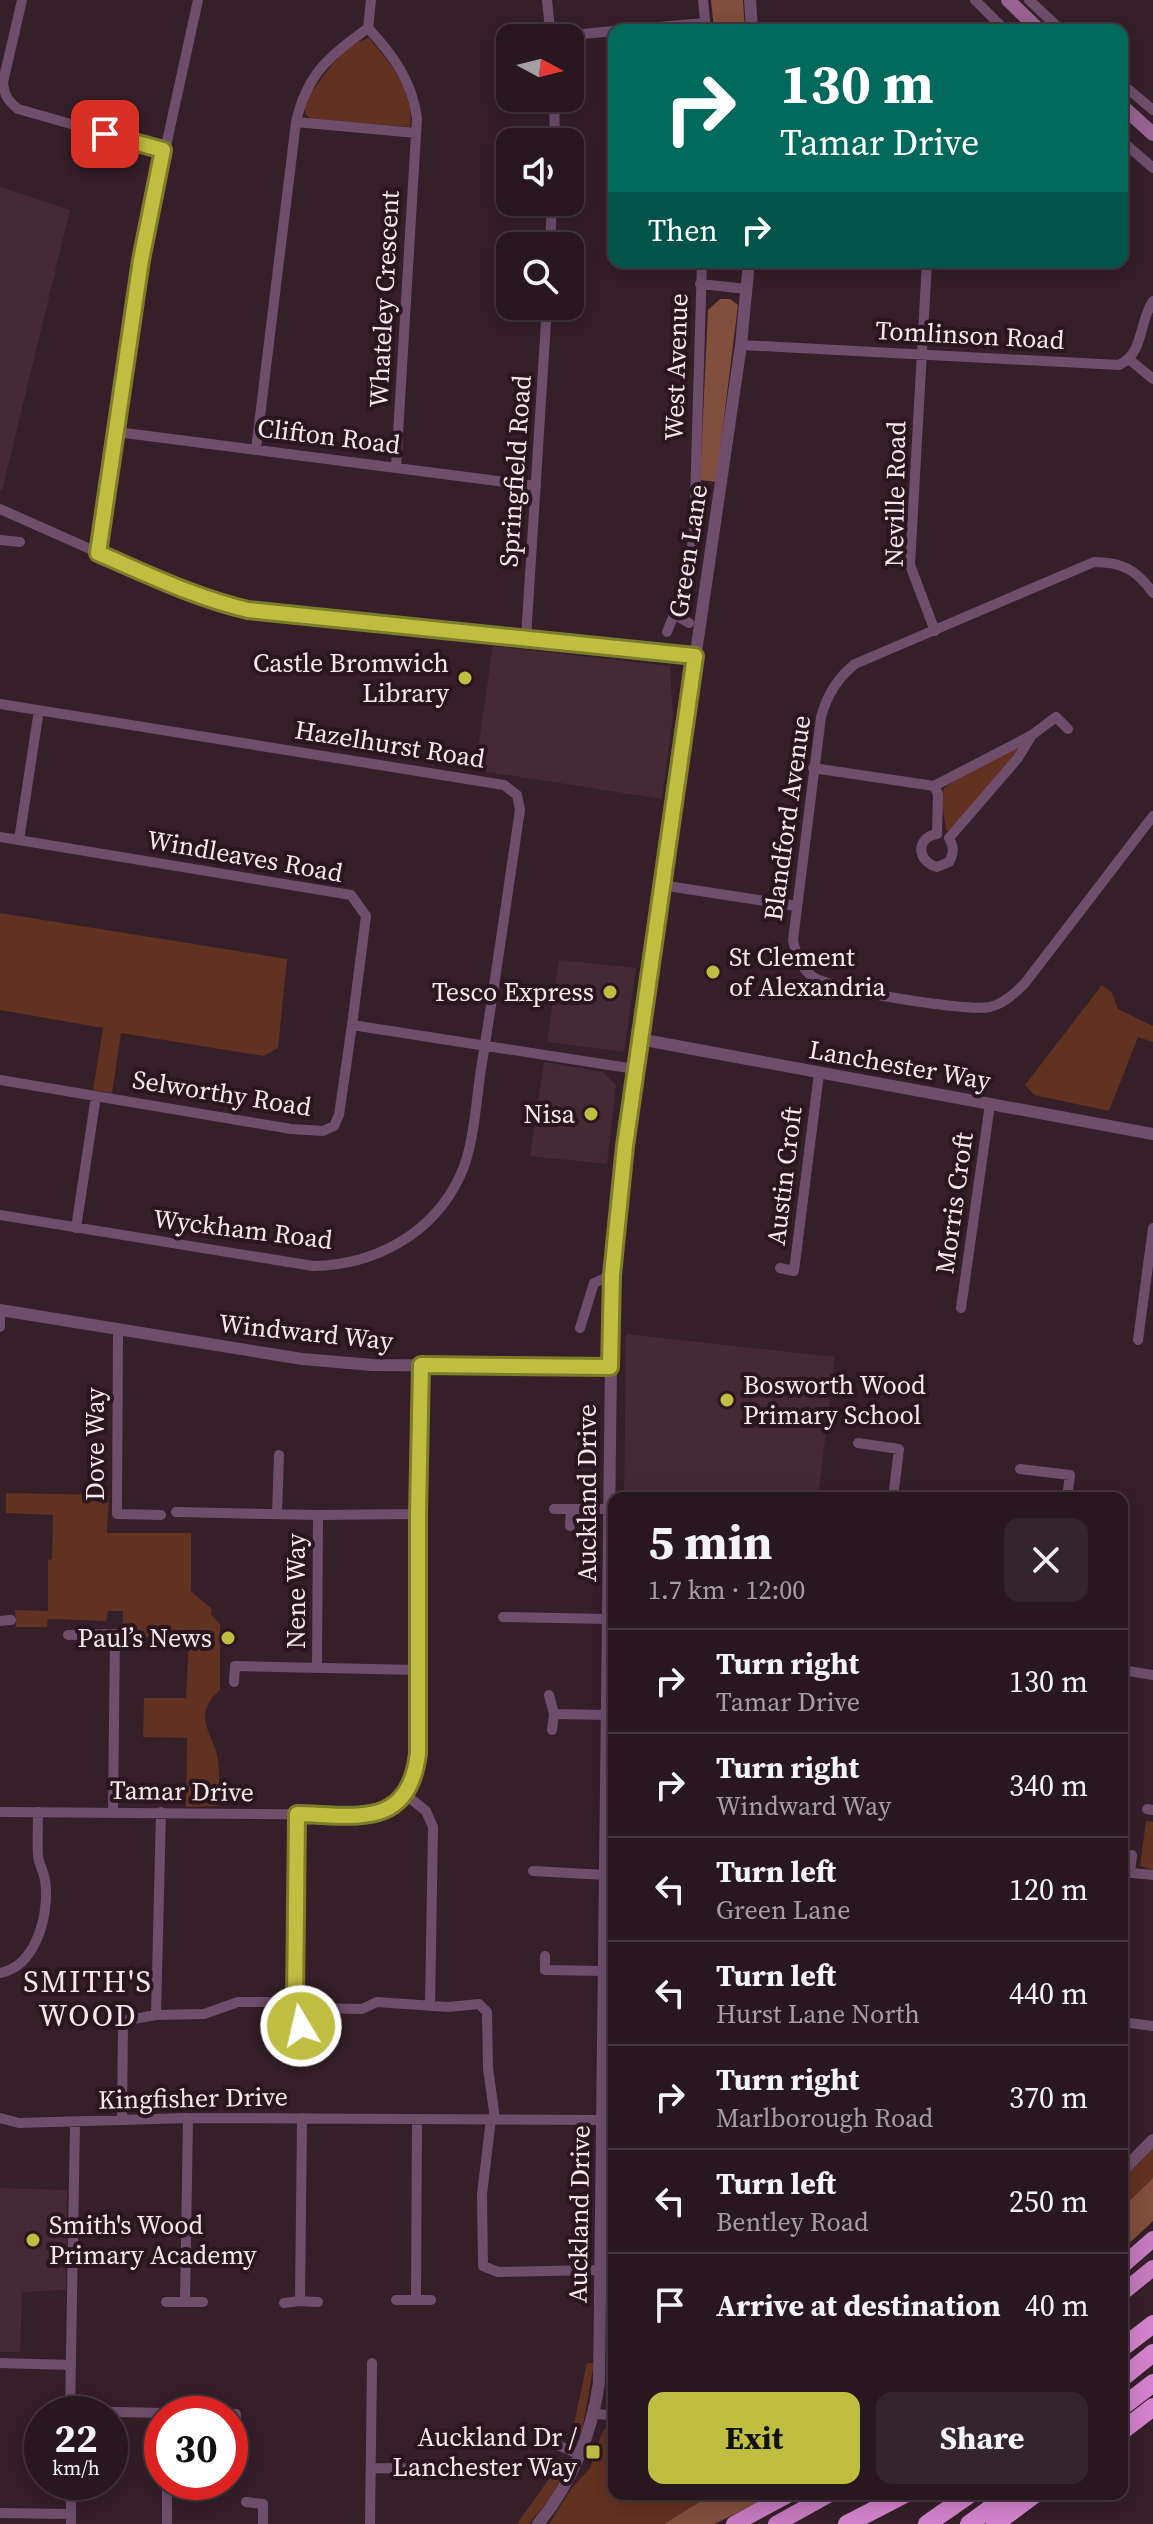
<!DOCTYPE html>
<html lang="en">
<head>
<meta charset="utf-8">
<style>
  :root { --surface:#28171f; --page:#34242c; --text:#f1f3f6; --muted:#a59fa4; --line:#44363d; --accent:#c0be40 }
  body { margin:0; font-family:"Source Serif 4",serif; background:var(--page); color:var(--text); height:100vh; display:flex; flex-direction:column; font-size:30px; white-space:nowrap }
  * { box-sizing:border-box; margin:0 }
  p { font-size:26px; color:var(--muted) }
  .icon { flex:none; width:44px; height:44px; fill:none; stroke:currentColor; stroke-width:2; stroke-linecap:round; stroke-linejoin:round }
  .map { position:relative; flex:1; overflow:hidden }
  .panel { position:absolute; left:608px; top:1492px; width:520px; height:1008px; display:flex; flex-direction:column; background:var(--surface); border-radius:16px; box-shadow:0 4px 20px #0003,0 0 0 2px var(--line) }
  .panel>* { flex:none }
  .banner { position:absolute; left:608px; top:24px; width:520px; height:244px; border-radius:16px; box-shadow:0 4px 20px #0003,0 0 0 2px var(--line); background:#00695c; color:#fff; overflow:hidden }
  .needle { width:52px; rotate:97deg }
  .buttons { position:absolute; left:496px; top:24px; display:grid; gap:16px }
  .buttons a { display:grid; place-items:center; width:88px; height:88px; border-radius:16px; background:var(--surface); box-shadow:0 4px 20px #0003,0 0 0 2px var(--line); font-size:40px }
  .speed { position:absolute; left:24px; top:2396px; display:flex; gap:16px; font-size:40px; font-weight:700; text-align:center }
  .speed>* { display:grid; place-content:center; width:104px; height:104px; border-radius:50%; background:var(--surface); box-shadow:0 4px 20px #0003,0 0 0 2px var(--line); line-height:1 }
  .speed small { font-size:20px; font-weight:400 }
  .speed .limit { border:12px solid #d22; background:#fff; color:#111 }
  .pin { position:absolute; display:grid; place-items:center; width:68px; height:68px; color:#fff; margin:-34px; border-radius:16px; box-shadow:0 4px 12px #0006 }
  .me { position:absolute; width:88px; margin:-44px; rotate:351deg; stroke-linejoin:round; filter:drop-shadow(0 0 6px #0008) }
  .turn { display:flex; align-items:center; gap:28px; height:168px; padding:0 40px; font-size:36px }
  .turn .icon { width:104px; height:104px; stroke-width:2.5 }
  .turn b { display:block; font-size:56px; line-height:68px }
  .then { display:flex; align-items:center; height:76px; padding:0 40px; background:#0003; gap:16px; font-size:30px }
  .round { display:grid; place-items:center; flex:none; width:84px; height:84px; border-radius:16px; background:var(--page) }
  .headline { display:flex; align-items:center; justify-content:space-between; height:136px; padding:0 40px }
  h1 { font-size:48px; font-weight:700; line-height:60px }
  .button { display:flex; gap:16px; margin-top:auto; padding:16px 40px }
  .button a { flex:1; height:92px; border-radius:16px; background:var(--accent); color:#111; font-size:32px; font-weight:700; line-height:92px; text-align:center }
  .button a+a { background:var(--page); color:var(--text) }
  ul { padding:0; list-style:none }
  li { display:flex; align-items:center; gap:24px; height:104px; padding:0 40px; border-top:2px solid var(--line) }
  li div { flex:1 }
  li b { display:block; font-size:30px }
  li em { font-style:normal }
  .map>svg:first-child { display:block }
</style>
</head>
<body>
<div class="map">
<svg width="1153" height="2524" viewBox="0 0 1153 2524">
  <rect width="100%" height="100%" fill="#351f29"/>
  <path fill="#452a36" d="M0,187L70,210L2,491L0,489Z
    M493,646L670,666L673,716L662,799L475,770Z
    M559,960L636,968L624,1052L547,1042Z
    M544,1062L603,1072L616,1085L607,1164L530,1156Z
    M626,1334L835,1357L818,1498H624Z
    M0,2188L67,2190L66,2290L22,2292L20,2352H0Z"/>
  <path fill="#613121" d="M369,38C390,62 415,94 410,127L311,119L305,114V101L333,63L354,43Z
    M1023,745L951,830H946L942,802L944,788L971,769Z
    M0,913L287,959L278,1048L264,1056L121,1033L112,1093L93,1090L103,1028L0,1010Z
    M1102,985L1112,993L1118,1009L1153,1026V1042L1138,1037L1109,1111L1034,1095L1025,1085Z
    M6,1493L109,1495L107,1533H191V1591L212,1609L211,1614L220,1624V1690C190,1716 214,1734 218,1760C220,1775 219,1791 219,1806L186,1807L187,1738L143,1737L144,1698H186L189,1637H122L123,1611H108L106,1621L48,1619L47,1627H16L15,1610L48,1611V1560L52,1559L53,1515L6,1513Z
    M1146,1821L1153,1822V1870L1140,1866Z
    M1153,2148V2178L1122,2208V2179Z
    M587,2363H594L582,2431L571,2437Z
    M613,2423L614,2494H712L664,2524H549L571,2489L590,2468L601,2435L606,2427Z
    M561,2462C565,2485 542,2507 529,2524H517Z"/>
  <path fill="#824e3d" d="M711,0H743L745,30H714Z
    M720,299H730L738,305L716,482L700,480L708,310Z
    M1153,2178V2221L1122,2250V2208Z
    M712,2494H777L714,2524H664Z"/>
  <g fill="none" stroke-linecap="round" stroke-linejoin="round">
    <path stroke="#6f4e6c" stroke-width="10" d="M22,0L3,82C4,95 8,101 18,109L163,150
      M371,0L368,28C393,55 412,81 417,118L396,467
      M547,0L551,38
      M703,0L706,30
      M975,0L1005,30
      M1029,0L1061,30
      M624,30L705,23
      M551,37L614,31
      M1122,84L1153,110
      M554,98L555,142
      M296,122L416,133
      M1122,141L1153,168
      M550,246L552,202
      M927,262L910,565L935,631
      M700,284L747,289
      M741,345L1119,365C1145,352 1138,323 1153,301
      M1130,360L1153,379
      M117,432L536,486
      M256,449L296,122C307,74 329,56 368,28
      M0,509L169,584L248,610L695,656
      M0,540L20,542
      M98,553L141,260L198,0
      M1153,593C1137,570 1122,562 1094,562L855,664C837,678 827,695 821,717L793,940C796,954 800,967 813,977C832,990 967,1012 990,1007C1005,1003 1015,993 1025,983L1153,816
      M675,615L689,623
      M667,632L686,585L694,534L702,262
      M526,638L547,306
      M0,704L504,785L517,795L520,810C507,897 495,983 481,1069C476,1101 474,1147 460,1176C433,1234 375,1265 313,1266L0,1215
      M1032,735L1056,717L1068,729
      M813,768L934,786L1032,735L1018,758L949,838C954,847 954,853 949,862L937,867C916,861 916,837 937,834L938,794L934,786
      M0,837L351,895L366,916L352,1025L635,1069
      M19,840L39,710
      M661,885L797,906
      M0,1080L291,1129L323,1131L334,1126L339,1115L352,1025
      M76,1228L96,1096
      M780,1268L794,1271L819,1073
      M961,1308L990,1104
      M0,1327V1310
      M580,1328L594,1283L612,1275
      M118,1329L117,1514L161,1515
      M1138,1340L1153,1228
      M858,1443L899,1449L893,1498
      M1020,1469L1070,1475L1067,1498
      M554,1509H608
      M176,1512L318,1515L418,1514
      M277,1513L279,1455
      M570,1526L571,1509
      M503,1617L608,1619
      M0,1621L11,1620
      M68,1635L115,1634L113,1811
      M317,1667L318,1515
      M1122,1670L1153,1675
      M234,1682L235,1666L418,1670
      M549,1695L554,1714L552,1730
      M554,1714L608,1715
      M406,1795L426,1811L433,1827L430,2006
      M1147,1809L1153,1810
      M0,1812L364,1815C403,1809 413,1791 418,1754V1514L421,1365
      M533,1871L605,1875
      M1122,1872L1153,1875
      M1130,1872L1132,1855
      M545,1956V1970L604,1971
      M0,1973C37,1966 50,1912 45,1880C44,1872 39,1865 38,1856C37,1842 38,1827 38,1812
      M295,2002L297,1814
      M301,2005V2046
      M156,2015L161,1812
      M1122,2022L1153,2026
      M0,2118L19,2123L188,2118L602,2120
      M491,2119L482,2194L483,2266L498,2272L601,2270
      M122,2120L123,2021L156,2015L204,2014L238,2002H295L308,2008L362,2009L377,2002L448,2007L479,2004L487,2012L488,2068L495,2119
      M396,2300H431
      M416,2300L417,2119
      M300,2301L302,2118
      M166,2302H203
      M185,2302L188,2118
      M284,2303L300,2301L318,2302
      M0,2363L71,2365
      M70,2411L208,2414
      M70,2414L75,2123
      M230,2414H236L235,2430
      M595,2414L614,2415
      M538,2437L581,2455
      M371,2468L460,2469
      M71,2482V2524
      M246,2502L263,2504V2524
      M0,2513L71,2514
      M167,2524V2482
      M370,2524L372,2363"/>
    <path stroke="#6f4e6c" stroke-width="12" d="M750,0L752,30
      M639,1039L1153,1134
      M0,1310L302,1359L372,1365L610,1367
      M1122,2171L1153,2140
      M538,2524C572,2482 591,2437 599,2383L612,1275L635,1069L741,345L749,262"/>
    <path stroke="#976492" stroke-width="14" d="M1008,0L1039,30
      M1122,106L1153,134"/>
    <path stroke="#c47abe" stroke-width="16" d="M1122,2266L1153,2239
      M1122,2293L1153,2268
      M734,2524L790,2494
      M776,2524L830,2494"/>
    <path stroke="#d282cb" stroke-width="18" d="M1122,2348L1153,2324
      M1122,2378L1153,2353
      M1122,2407L1153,2383
      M1122,2431L1153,2407
      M847,2524L905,2494
      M927,2524L970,2494
      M969,2524L1010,2494
      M995,2524L1035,2494"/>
  </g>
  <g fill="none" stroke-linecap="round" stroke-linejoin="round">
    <defs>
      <path id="route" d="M105,134L163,150L141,260L98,553C147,574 196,598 248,610L695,656L625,1146L612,1275L610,1367L421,1365L418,1514V1754C408,1830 356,1815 297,1814L295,2002L301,2005V2026"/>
    </defs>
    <use href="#route" stroke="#7d7c2a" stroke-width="20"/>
    <use href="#route" stroke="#c0be40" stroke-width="14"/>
  </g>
  <g fill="#c0be40" stroke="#2b161f" stroke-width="3">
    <circle cx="465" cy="678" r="8"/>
    <circle cx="713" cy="972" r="8"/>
    <circle cx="610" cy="992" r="8"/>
    <circle cx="591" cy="1114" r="8"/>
    <circle cx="727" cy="1400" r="8"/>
    <circle cx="228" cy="1638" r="8"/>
    <circle cx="33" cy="2240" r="8"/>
    <rect x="585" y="2444" width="16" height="16" rx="4"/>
  </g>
  <g text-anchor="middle" stroke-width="8" stroke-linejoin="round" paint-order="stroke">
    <g font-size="26" fill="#f7e8ed" stroke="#2b161f">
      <text transform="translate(384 299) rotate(-87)" y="9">Whateley Crescent</text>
      <text transform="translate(970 335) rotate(3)" y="9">Tomlinson Road</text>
      <text transform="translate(676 367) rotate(-88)" y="9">West Avenue</text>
      <text transform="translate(329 436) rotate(7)" y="9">Clifton Road</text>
      <text transform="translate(515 471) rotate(-86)" y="9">Springfield Road</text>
      <text transform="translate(895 494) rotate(-89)" y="9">Neville Road</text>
      <text transform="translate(688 551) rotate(-81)" y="9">Green Lane</text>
      <text transform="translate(390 744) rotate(9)" y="9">Hazelhurst Road</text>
      <text transform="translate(787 818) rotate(-82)" y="9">Blandford Avenue</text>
      <text transform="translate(245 856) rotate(10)" y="9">Windleaves Road</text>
      <text transform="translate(900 1065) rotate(10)" y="9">Lanchester Way</text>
      <text transform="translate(222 1093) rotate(9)" y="9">Selworthy Road</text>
      <text transform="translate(784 1176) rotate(-83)" y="9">Austin Croft</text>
      <text transform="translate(954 1203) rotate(-82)" y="9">Morris Croft</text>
      <text transform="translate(243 1229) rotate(7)" y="9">Wyckham Road</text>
      <text transform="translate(306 1332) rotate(6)" y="9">Windward Way</text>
      <text transform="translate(95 1444) rotate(-90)" y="9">Dove Way</text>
      <text transform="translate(587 1493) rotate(-90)" y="9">Auckland Drive</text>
      <text transform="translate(296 1591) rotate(-90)" y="9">Nene Way</text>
      <text transform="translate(182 1791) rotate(1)" y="9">Tamar Drive</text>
      <text transform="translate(193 2098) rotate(-1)" y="9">Kingfisher Drive</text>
      <text transform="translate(579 2214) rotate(-89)" y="9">Auckland Drive</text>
    </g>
    <g font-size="26" fill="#f7e8ed" stroke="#2b161f" text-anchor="end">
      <text x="449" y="672">Castle Bromwich<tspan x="449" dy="30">Library</tspan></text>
      <text x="729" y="966" text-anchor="start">St Clement<tspan x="729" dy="30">of Alexandria</tspan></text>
      <text x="594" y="1001">Tesco Express</text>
      <text x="575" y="1123">Nisa</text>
      <text x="743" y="1394" text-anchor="start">Bosworth Wood<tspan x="743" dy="30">Primary School</tspan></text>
      <text x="212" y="1647">Paul’s News</text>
      <text x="49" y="2234" text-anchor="start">Smith's Wood<tspan x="49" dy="30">Primary Academy</tspan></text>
      <text x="577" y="2446">Auckland Dr /<tspan x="577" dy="30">Lanchester Way</tspan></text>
    </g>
    <g font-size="30" letter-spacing="2" fill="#f7e8ed" stroke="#2b161f">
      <text x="88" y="1992">SMITH'S<tspan x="88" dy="34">WOOD</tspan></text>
    </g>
  </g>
</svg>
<div class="buttons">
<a><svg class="needle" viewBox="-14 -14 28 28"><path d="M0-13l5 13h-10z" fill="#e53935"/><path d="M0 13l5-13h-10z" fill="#a59fa4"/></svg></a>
<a><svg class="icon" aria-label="sound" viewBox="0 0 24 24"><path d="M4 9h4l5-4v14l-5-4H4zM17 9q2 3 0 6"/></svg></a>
<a><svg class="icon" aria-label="search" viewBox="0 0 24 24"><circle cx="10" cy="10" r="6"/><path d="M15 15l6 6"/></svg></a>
</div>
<div class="speed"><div>22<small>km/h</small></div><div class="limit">30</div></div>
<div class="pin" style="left:105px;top:134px;background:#d93025"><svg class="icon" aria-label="arrive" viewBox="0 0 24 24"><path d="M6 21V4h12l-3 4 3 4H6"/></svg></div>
<svg class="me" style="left:301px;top:2026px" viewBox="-20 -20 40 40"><circle r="17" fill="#c0be40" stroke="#fff" stroke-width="3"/><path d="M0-11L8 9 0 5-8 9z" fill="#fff"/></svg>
<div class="banner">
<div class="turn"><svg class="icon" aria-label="right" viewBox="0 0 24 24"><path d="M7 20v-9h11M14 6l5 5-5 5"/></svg><div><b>130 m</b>Tamar Drive</div></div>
<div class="then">Then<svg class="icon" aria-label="right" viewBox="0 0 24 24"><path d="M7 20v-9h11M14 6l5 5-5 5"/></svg></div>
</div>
<section class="panel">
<div class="headline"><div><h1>5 min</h1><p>1.7 km · 12:00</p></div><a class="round"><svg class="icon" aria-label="close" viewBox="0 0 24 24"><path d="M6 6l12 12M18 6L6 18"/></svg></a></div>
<ul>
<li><svg class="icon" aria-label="right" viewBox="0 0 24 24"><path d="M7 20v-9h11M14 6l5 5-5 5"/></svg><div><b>Turn right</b><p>Tamar Drive</p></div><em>130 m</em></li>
<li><svg class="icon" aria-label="right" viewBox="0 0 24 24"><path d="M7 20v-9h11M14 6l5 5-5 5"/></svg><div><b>Turn right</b><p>Windward Way</p></div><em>340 m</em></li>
<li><svg class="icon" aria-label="left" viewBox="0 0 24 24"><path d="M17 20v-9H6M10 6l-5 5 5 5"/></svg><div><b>Turn left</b><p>Green Lane</p></div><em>120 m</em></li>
<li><svg class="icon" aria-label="left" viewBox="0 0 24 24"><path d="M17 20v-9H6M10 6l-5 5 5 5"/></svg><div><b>Turn left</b><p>Hurst Lane North</p></div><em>440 m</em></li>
<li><svg class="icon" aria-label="right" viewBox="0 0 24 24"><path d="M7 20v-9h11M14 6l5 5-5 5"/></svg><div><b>Turn right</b><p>Marlborough Road</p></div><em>370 m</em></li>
<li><svg class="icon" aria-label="left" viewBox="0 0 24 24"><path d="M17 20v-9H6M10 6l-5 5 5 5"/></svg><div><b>Turn left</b><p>Bentley Road</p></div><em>250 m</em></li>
<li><svg class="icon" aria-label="arrive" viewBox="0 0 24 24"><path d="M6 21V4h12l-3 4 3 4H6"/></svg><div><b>Arrive at destination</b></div><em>40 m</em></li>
</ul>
<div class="button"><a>Exit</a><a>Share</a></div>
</section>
</div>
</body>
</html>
